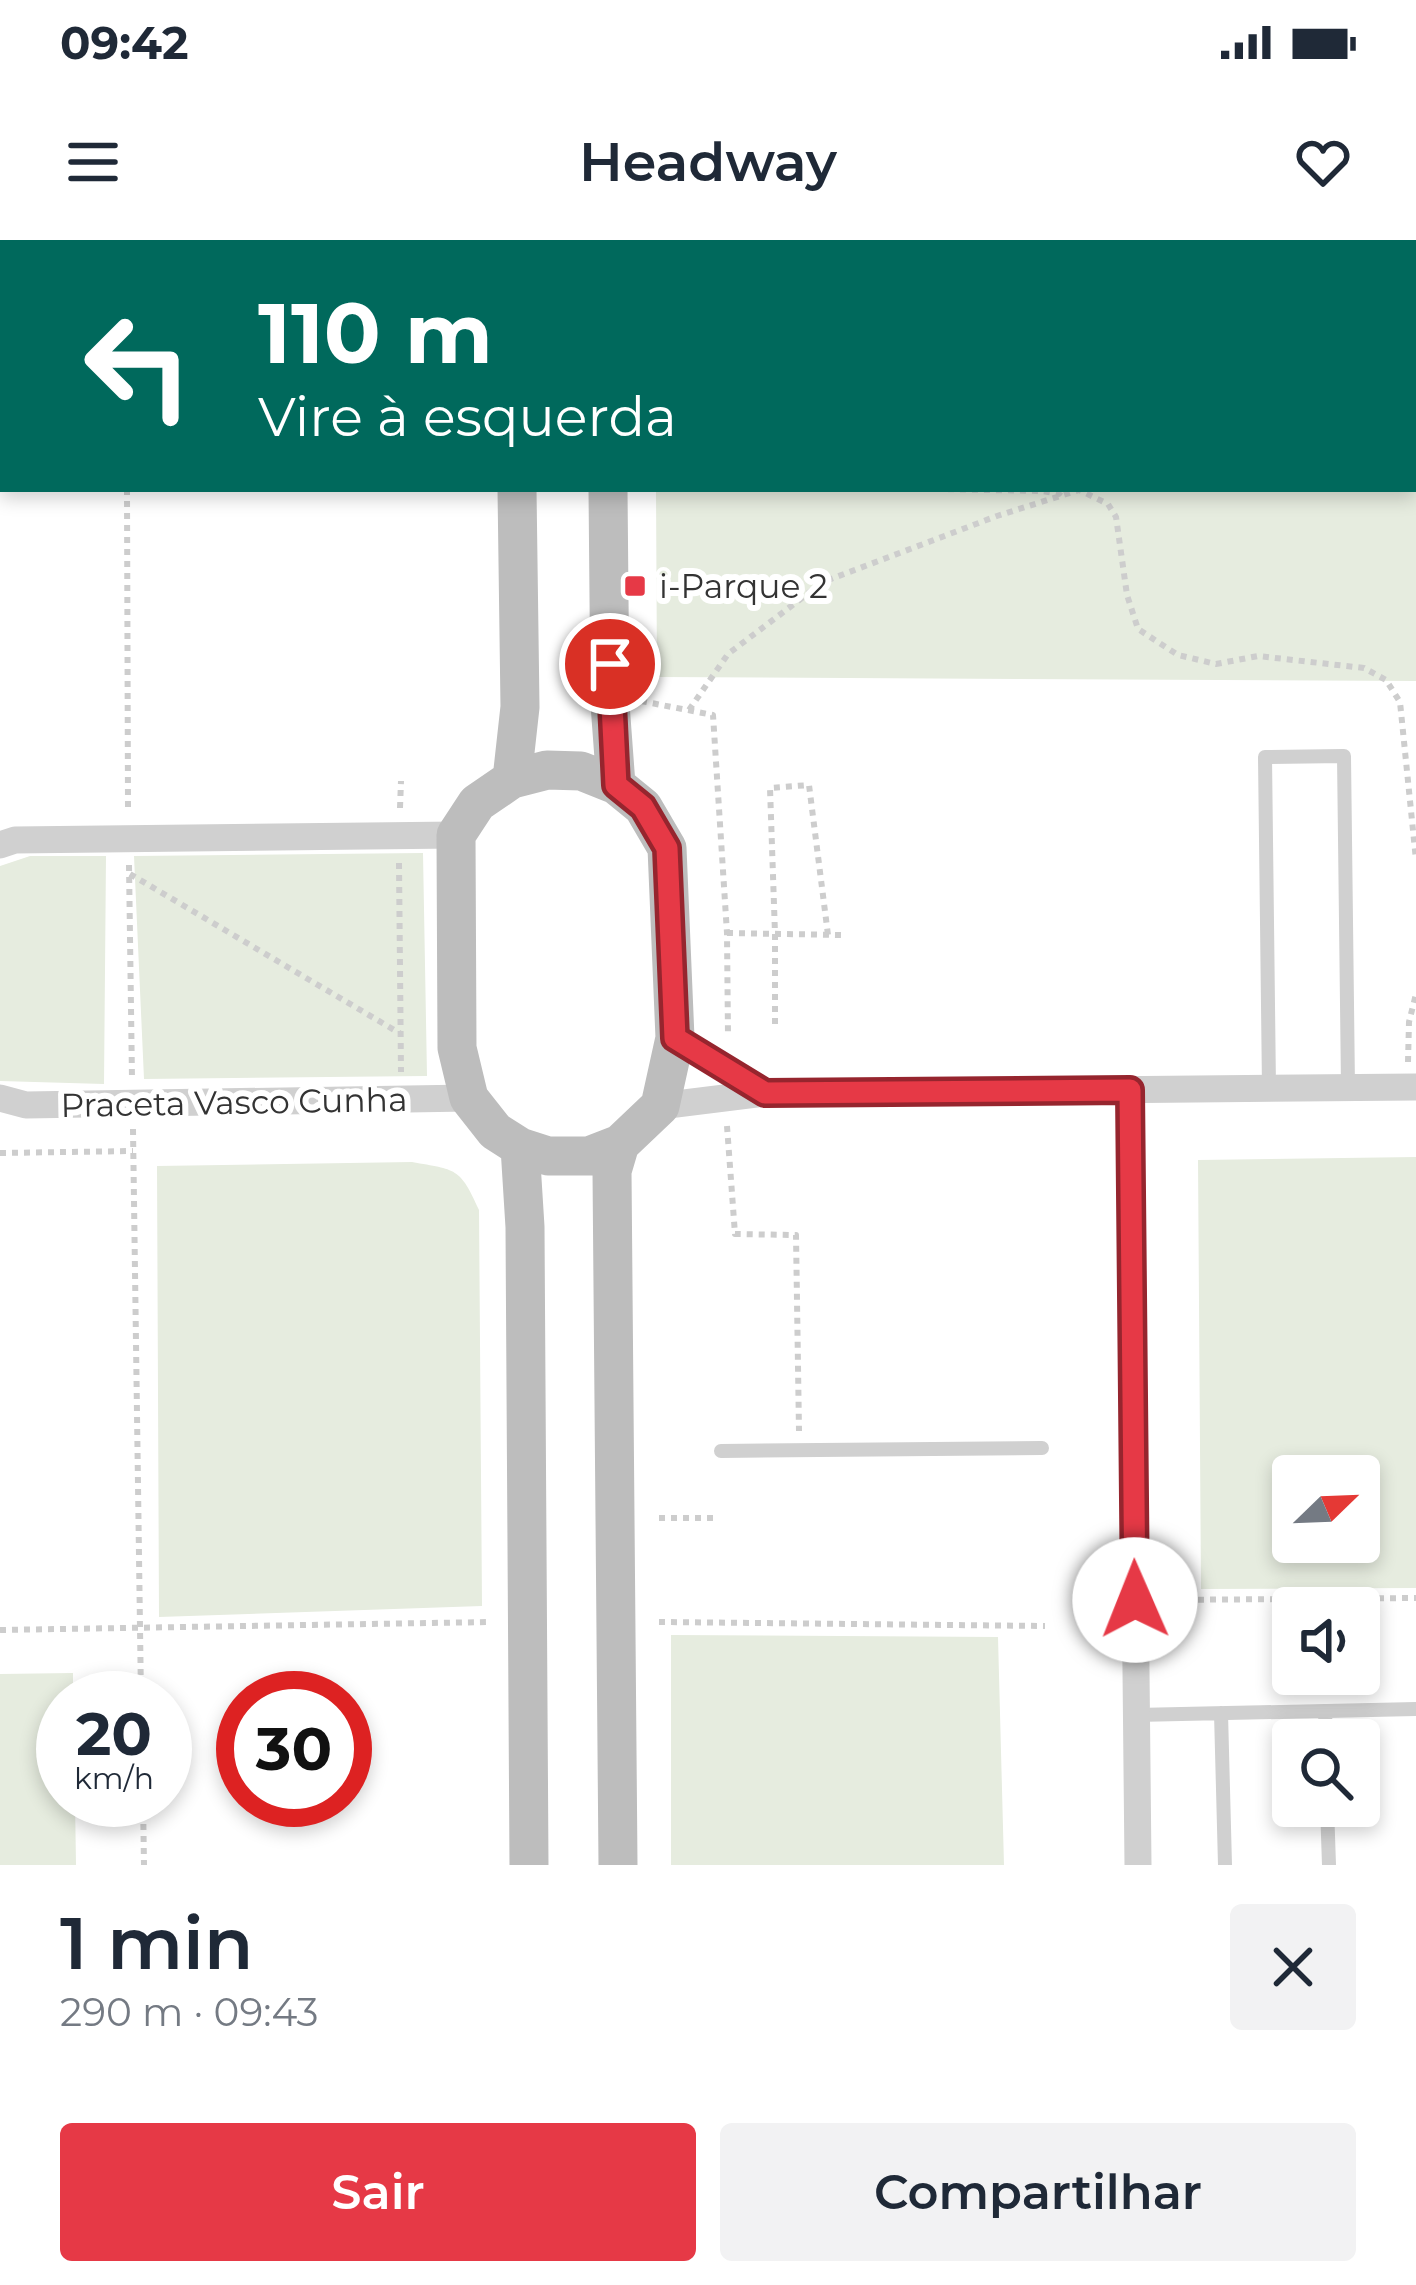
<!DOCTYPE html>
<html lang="pt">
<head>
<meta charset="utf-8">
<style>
  :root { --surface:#fff; --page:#f2f2f3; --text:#1f2937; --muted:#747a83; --accent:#e63946 }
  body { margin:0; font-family:Montserrat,sans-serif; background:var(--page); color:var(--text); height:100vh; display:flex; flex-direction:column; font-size:45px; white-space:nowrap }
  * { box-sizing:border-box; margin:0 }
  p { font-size:39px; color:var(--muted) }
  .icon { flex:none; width:66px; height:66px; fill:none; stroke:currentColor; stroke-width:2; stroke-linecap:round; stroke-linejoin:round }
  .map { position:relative; height:1625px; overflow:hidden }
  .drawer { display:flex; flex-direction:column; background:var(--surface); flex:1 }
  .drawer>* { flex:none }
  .top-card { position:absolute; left:0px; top:0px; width:1416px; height:252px; box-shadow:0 6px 18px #0003; background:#00695c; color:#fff; overflow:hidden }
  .needle { width:78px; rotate:67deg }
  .buttons { position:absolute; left:1272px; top:1215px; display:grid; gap:24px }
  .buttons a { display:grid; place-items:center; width:108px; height:108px; border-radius:12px; background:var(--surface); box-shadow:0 6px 18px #0003; font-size:60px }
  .speed { position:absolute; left:36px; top:1431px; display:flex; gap:24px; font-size:60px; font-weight:700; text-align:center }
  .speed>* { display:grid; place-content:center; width:156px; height:156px; border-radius:50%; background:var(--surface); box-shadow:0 6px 18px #0003; line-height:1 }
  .speed small { font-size:30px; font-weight:400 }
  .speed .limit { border:18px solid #d22; background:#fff; color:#111 }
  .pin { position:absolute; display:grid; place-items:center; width:102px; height:102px; color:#fff; margin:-51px; border:6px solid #fff; border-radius:50%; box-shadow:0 3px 12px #0007 }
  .me { position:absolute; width:132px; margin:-66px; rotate:359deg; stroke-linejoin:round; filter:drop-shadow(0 0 9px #0008) }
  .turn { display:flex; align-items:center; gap:42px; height:252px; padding:0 60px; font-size:54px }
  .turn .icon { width:156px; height:156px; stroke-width:2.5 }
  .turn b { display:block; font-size:84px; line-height:102px }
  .round { display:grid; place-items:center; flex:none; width:126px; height:126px; border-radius:12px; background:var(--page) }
  .headline { display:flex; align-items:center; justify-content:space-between; height:204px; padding:0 60px }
  h1 { font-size:72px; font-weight:600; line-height:90px }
  .cta { display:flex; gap:24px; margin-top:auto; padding:24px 60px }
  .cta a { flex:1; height:138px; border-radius:12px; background:var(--accent); color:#fff; font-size:48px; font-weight:600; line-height:138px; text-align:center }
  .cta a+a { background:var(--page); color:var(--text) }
  .status { display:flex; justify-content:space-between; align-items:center; height:84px; padding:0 60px; background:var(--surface); direction:ltr }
  .status svg { height:33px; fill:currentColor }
  header { display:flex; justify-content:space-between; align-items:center; height:156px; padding:0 60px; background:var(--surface); font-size:54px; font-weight:600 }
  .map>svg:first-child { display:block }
</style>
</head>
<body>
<div class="status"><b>09:42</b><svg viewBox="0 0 49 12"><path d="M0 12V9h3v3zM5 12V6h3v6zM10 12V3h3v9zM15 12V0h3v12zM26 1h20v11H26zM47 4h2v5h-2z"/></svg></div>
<header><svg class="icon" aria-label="menu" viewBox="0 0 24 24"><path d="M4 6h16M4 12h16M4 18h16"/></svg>Headway<svg class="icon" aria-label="heart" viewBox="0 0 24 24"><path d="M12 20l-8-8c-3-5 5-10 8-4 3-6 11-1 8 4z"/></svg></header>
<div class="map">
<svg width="1416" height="1625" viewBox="0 0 1416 1625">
  <rect width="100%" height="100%" fill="#fff"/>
  <path fill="#e6ecdf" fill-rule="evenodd" d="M656,0H1416V441L657,437L656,249H1413V3H656Z
    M423,613L427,836L144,839L134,616Z
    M30,616H106L104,844L0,841V626Z
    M1416,917V1348L1201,1349L1198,920ZM1359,1236V1302H1293V1236Z
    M412,922C456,930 460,927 479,970L482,1366L159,1377L157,926Z
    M671,1395L998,1397L1004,1625H671Z
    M73,1433V1458H63V1560H75L76,1625H0V1434Z"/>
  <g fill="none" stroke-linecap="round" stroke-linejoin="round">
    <path stroke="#cdcdcd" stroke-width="6" stroke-dasharray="6 6" stroke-linecap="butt" d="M125,0V3
      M776,3V0
      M0,71H3
      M1413,146L1416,145
      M127,249L128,569
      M936,249L1042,251L1059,254L1062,249
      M641,461L713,475L727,693L728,796
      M689,470L728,414L823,342L997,276L1079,250L1108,264L1116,277L1127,355L1138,389L1178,415L1216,424L1258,416L1364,428L1386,440L1400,462L1416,620
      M400,568L401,541
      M399,623L401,832
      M129,625L132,839
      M130,634L401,794
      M727,693L841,695
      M775,784V694L770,548L809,545L828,695
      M1408,822L1409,782L1416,754
      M727,886L735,994L796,995L799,1191
      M133,889L141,1458
      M0,913L133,911
      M659,1278H718
      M1162,1360L1416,1358
      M659,1382L1045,1386
      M0,1390L491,1382
      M143,1560L144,1625"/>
    <path stroke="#d0d0d0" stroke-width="14" d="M1269,848L1265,517L1344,516L1348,847
      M721,1211L1042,1208
      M1325,1471L1326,1500
      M1221,1473L1225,1625
      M1136,1475L1416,1469
      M1327,1566L1329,1625"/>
    <path stroke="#d0d0d0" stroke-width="27" d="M0,605L15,600L456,595
      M675,798L765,853
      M1130,850L1138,1625
      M0,858L26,865L469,858
      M660,866L765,853L1416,847"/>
    <path stroke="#bdbdbd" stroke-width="39" d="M515,0V3
      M605,0V3
      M608,249L610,464L616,545
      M547,530L581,531L616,545L643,567L667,608L675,798L660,866L620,904L589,916H548L520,907L495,891L469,858L457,808L456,595L477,563L512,539Z
      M512,539L520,467L517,249
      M520,907L525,987L529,1625
      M618,1625L612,931L620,904"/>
  </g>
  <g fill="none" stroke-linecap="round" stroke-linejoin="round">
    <defs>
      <path id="route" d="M610,424L616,545L643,567L667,608L675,798L765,853L1130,850L1135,1360"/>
    </defs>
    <use href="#route" stroke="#96252e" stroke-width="30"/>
    <use href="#route" stroke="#e63946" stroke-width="21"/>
  </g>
  <rect fill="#e63946" stroke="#fff" stroke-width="4.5" x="623" y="334" width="24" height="24" rx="6"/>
  <g text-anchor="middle" stroke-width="12" stroke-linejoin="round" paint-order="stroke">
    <g font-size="33" fill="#333" stroke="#fff" text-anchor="start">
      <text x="659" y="358">i-Parque 2</text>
    </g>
    <g font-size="33" fill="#333" stroke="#fff">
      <text transform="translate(234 862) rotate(-1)" y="12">Praceta Vasco Cunha</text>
    </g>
  </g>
</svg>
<div class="buttons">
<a><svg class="needle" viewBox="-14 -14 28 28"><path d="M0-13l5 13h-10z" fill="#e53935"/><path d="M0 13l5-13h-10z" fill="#747a83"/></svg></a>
<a><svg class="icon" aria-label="sound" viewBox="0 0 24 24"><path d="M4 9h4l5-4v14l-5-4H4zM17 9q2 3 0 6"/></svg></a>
<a><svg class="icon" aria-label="search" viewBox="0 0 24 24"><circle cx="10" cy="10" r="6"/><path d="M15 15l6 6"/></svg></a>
</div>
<div class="speed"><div>20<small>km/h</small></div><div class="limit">30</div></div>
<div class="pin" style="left:610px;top:424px;background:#d93025"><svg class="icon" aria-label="arrive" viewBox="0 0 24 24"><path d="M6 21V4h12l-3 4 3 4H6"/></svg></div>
<svg class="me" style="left:1135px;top:1360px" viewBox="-20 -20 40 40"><circle r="19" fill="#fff"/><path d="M0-13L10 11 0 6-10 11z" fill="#e63946"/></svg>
<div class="top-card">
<div class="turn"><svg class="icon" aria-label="left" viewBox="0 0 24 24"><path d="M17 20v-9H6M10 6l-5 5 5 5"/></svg><div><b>110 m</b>Vire à esquerda</div></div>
</div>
</div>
<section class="drawer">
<div class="headline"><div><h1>1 min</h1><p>290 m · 09:43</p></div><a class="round"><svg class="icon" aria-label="close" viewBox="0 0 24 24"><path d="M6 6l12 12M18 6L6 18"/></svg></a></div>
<div class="cta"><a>Sair</a><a>Compartilhar</a></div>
</section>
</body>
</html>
